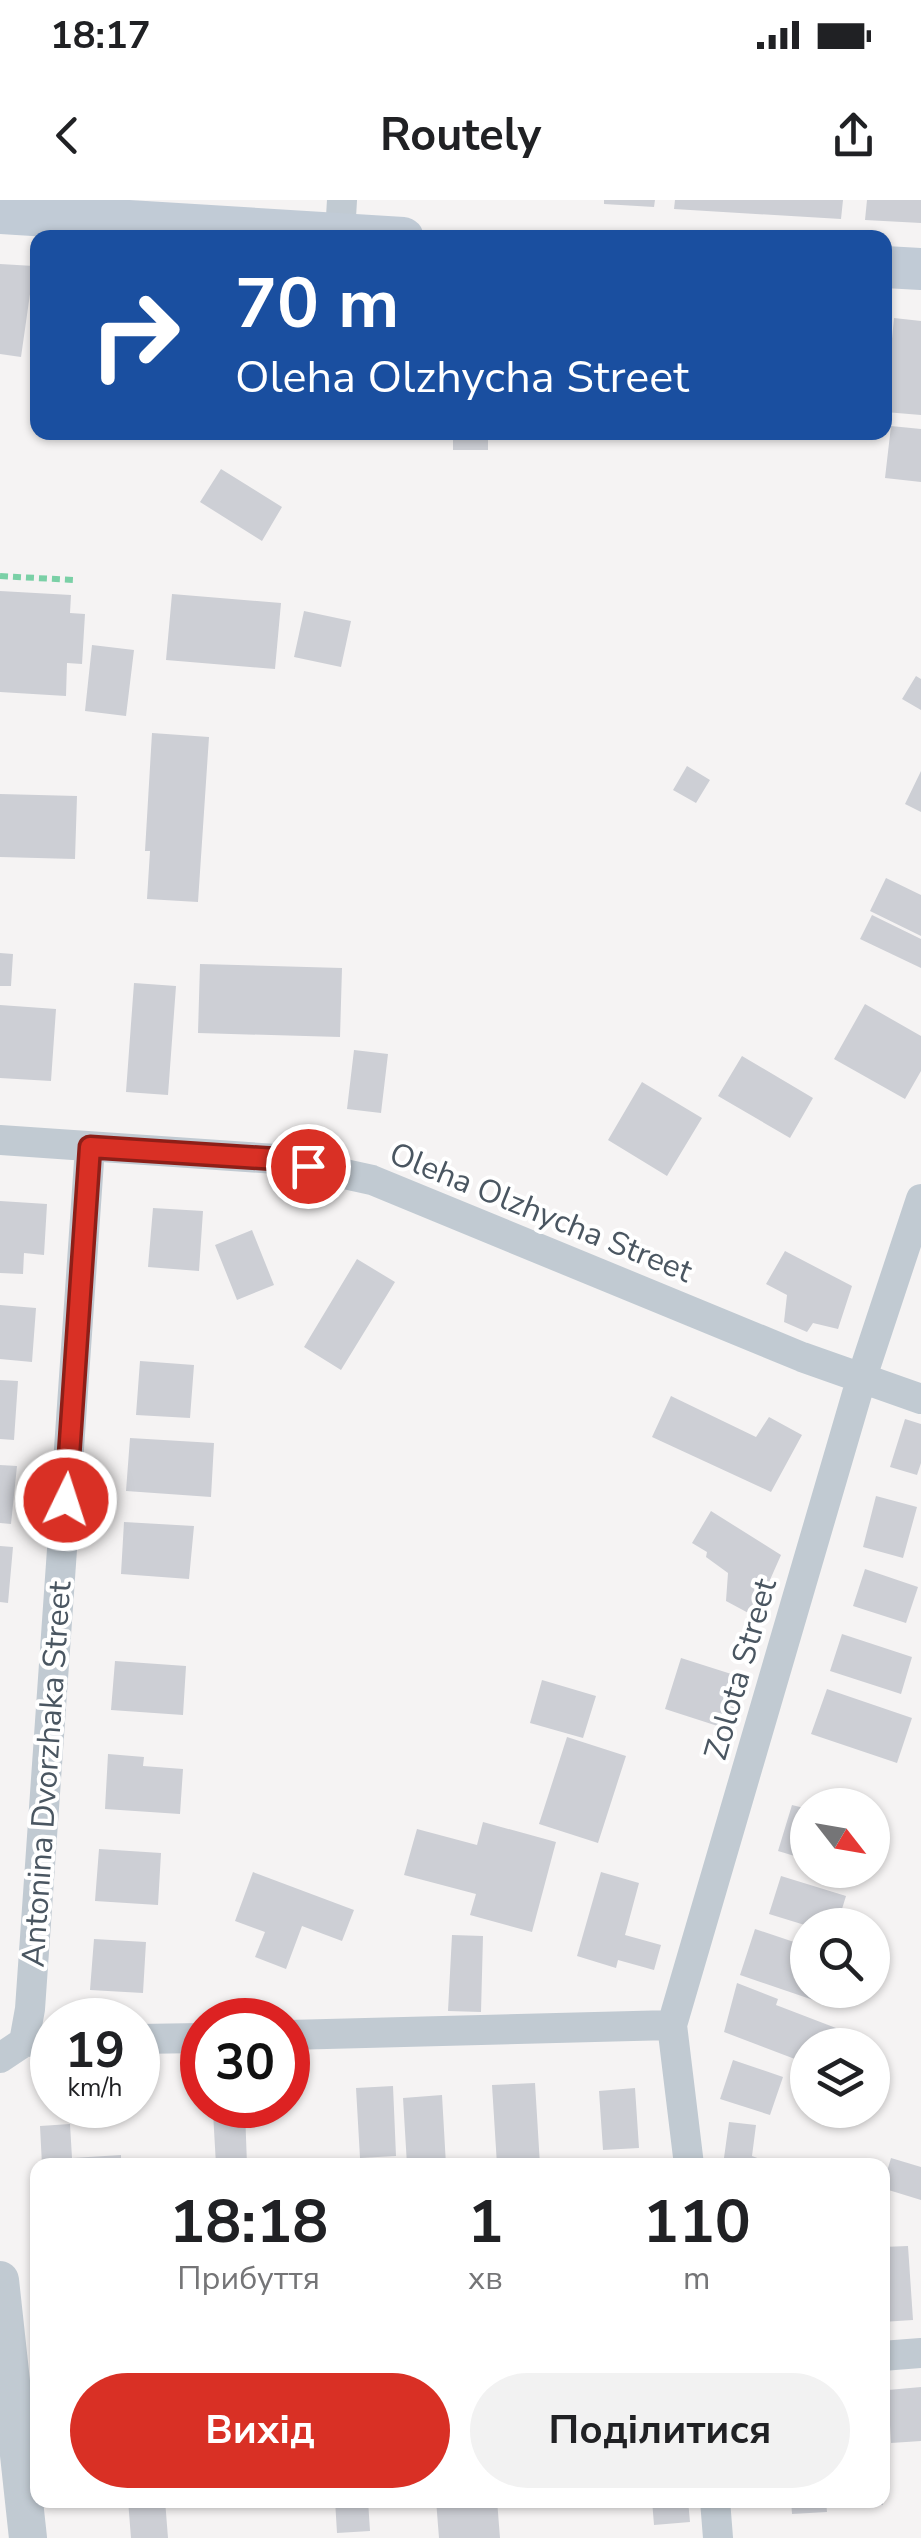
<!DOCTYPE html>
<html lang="uk">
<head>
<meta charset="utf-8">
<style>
  :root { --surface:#fff; --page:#f2f2f2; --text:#202124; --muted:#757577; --accent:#d93025 }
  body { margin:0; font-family:"Nunito Sans",sans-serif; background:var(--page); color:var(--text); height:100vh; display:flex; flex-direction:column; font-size:38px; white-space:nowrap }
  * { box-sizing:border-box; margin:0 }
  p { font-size:32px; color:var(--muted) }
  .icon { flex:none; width:55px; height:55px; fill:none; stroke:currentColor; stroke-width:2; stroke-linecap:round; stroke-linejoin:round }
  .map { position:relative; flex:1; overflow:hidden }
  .drawer { position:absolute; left:30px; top:1958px; width:860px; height:350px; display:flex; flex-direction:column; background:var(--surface); border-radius:20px; box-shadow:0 2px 8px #0004 }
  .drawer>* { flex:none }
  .guide { position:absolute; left:30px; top:30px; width:862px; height:210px; border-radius:20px; box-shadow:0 2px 8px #0004; background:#1a4fa0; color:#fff; overflow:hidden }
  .needle { width:65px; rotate:121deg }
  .fabs { position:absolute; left:790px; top:1588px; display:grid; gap:20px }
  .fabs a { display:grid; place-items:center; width:100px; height:100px; border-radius:50%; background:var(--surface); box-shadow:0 2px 8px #0004; font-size:50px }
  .speed { position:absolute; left:30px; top:1798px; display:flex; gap:20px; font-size:50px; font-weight:700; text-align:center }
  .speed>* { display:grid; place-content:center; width:130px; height:130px; border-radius:50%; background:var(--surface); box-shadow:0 2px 8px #0004; line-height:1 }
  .speed small { font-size:25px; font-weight:400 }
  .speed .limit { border:15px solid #d22; background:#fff; color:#111 }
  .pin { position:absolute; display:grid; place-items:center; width:85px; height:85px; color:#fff; margin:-42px; border:5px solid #fff; border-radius:50%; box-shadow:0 2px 10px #0007 }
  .me { position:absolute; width:110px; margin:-55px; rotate:4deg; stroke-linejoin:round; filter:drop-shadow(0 0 8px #0008) }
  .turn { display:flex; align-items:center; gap:35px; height:210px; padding:0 40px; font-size:45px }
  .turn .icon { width:130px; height:130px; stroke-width:2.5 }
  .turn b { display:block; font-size:70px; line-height:85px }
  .eta { display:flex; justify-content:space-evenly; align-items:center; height:170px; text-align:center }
  .eta b { font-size:60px; font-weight:700; line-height:70px }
  .button { display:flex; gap:20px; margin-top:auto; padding:20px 40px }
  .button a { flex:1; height:115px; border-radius:60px; background:var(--accent); color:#fff; font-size:40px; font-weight:700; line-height:115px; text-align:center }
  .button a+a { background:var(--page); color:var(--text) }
  .status { display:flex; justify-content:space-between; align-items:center; height:70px; padding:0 50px; background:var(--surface); direction:ltr }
  .status svg { height:28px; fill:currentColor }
  header { display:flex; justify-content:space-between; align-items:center; height:130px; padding:0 40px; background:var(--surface); font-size:45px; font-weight:700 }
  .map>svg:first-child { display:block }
</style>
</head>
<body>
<div class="status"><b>18:17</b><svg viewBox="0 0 49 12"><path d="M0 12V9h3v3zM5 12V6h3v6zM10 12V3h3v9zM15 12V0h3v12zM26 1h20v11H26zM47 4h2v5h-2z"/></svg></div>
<header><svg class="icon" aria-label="back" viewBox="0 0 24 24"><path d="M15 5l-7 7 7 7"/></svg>Routely<svg class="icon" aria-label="share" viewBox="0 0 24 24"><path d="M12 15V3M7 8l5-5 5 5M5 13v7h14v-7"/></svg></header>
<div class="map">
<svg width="921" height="2338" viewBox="0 0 921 2338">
  <rect width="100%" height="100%" fill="#f5f3f3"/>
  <path fill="#cdcfd5" d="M604,0H655L654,7L604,4Z
    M675,0H843L841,19L674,9Z
    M867,0H921V23L865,20Z
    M0,64L34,66L21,157L0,154Z
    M894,118L921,121V215L885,212Z
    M891,226L921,229V282L885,278Z
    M453,232H488V250H453Z
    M221,269L282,307L262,341L200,302Z
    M0,391L71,395L70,413L85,414L82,464L67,463L66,496L0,492Z
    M172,394L281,403L275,469L166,460Z
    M304,411L351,421L341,467L294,457Z
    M92,445L134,450L126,516L85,511Z
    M916,476L921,479V510L902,499Z
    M152,533L209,537L198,702L147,699L150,651H145Z
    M687,566L710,580L696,603L673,590Z
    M921,571V612L905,604Z
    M0,594L77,596L75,659L0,657Z
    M886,678L921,695V736L870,711Z
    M872,715L921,739V768L860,739Z
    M0,753L13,754L11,786H0Z
    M200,764L342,768L340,837L198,833Z
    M134,783L176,786L168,895L126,892Z
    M865,804L921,836V871L905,899L834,859Z
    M0,805L56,809L51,881L0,878Z
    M354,850L388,854L381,913L347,909Z
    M742,856L813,898L790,938L718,896Z
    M642,882L702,918L667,976L608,940Z
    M0,1001L47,1004L44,1055L24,1053L23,1074L0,1073Z
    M153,1008L203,1011L199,1071L148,1067Z
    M252,1030L274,1085L237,1100L215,1045Z
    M785,1051L852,1086L838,1129L813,1123L807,1132L784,1122L787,1095L766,1084Z
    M357,1059L395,1082L341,1170L304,1147Z
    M0,1105L36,1108L32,1162L0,1159Z
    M140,1161L194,1165L190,1218L136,1215Z
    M0,1180L18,1181L14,1240L0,1239Z
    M671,1196L756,1237L769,1217L802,1235L771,1292L652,1237Z
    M905,1219L921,1224V1263L917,1275L890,1267Z
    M130,1238L214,1243L211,1297L126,1291Z
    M0,1265L17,1266L11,1324L0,1323Z
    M876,1296L917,1307L903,1358L863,1347Z
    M711,1311L781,1355L754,1416L726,1401L728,1373L706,1357L707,1352L692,1343Z
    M124,1322L194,1326L189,1379L121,1374Z
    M0,1346L13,1347L8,1403L0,1402Z
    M865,1369L918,1387L906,1423L853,1406Z
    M842,1434L912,1457L901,1494L830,1471Z
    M681,1458L747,1479L730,1530L665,1509Z
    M115,1461L186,1466L183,1515L111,1510Z
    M542,1480L596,1496L583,1538L530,1523Z
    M827,1489L912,1518L897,1563L811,1534Z
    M567,1537L626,1556L598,1643L539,1624Z
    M108,1554L144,1557L143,1566L183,1569L180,1614L105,1609Z
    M792,1605L808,1609V1660L778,1651Z
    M483,1622L556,1642L532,1732L470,1715L476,1694L404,1675L417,1629L477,1645Z
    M99,1649L161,1653L158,1705L95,1701Z
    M253,1672L354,1710L342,1741L302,1726L286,1769L255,1757L265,1732L235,1721Z
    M601,1672L639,1683L625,1735L661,1745L654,1770L618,1760L616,1768L577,1756Z
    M781,1676L846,1696L837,1725L808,1726L769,1714Z
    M755,1729L797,1743L792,1756L808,1761V1790H830L825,1804L740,1775Z
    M452,1735L483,1736L481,1812L448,1811Z
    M94,1739L146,1742L143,1793L90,1790Z
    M737,1783L778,1799L776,1805L836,1828L829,1845H808V1864L724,1832Z
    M733,1860L783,1877L770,1915L720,1899Z
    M535,1883L540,1965H497L492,1885Z
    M393,1886L396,1956L360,1958L356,1888Z
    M635,1888L639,1948L603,1950L599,1891Z
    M442,1895L446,1965H407L403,1898Z
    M245,1910L247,1965H216L213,1912Z
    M729,1922L756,1925L752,1956L776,1965H723Z
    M70,1924L72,1958L121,1955V1965H42L40,1926Z
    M891,1958L921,1967V2000L882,1988Z
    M908,2046L913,2120L882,2122V2047Z
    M921,2187V2241L891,2243L888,2190Z
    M128,2300H165L168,2338H131Z
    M335,2300H368L370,2331L337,2333Z
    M436,2300H497L500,2338H439Z
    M652,2300H688L690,2322L654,2325Z
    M791,2300H826L827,2312L792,2314Z
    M838,2300H883V2305L839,2308Z"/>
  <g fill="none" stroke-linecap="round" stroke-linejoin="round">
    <path stroke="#7ad0a6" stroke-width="6" stroke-dasharray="8 5" stroke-linecap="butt" d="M0,376L73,380"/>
    <path stroke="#c1cad2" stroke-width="30" d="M340,34L342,0
      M0,940L276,959L372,980L802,1157L921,1199
      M288,1835L672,1825
      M138,1839L202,1838
      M24,1842L30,1809L90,947
      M0,1858L24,1842L52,1841
      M689,1965L672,1825L861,1180L921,999
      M882,2156L921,2153
      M715,2300L718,2338"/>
    <path stroke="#c1cad2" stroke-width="38" d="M0,2080L28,2338"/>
    <path stroke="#c1cbd6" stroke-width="42" d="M0,13L403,38
      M885,67L921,69"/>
  </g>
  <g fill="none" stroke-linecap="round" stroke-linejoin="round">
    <defs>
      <path id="route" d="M66,1300L90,947L276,959L308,966"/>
    </defs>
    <use href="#route" stroke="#8d1f18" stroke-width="25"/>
    <use href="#route" stroke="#d93025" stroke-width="18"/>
  </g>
  <g text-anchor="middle" stroke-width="8" stroke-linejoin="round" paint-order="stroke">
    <g font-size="32" fill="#4a5661" stroke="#fff">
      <text transform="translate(541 1012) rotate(22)" y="11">Oleha Olzhycha Street</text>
      <text transform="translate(740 1469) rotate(-74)" y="11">Zolota Street</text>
      <text transform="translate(46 1574) rotate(-86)" y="11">Antonina Dvorzhaka Street</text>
    </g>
  </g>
</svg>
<div class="fabs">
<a><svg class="needle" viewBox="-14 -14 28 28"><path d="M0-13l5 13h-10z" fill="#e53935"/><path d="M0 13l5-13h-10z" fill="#757577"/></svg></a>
<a><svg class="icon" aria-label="search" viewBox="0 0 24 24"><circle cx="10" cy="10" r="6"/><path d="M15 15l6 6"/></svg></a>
<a><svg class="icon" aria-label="layers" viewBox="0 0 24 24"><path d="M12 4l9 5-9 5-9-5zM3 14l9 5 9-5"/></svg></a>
</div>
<div class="speed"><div>19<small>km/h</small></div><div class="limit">30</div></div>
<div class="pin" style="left:308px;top:966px;background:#d93025"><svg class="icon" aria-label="arrive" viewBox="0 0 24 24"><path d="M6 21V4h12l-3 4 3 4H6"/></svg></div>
<svg class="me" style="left:66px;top:1300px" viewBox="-20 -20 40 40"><circle r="17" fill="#d93025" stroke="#fff" stroke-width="3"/><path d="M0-11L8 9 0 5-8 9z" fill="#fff"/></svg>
<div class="guide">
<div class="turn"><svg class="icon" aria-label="right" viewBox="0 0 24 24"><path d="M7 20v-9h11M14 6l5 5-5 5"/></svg><div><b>70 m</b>Oleha Olzhycha Street</div></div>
</div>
<section class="drawer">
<div class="eta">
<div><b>18:18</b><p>Прибуття</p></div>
<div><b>1</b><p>хв</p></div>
<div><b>110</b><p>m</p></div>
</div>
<div class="button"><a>Вихід</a><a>Поділитися</a></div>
</section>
</div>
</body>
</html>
